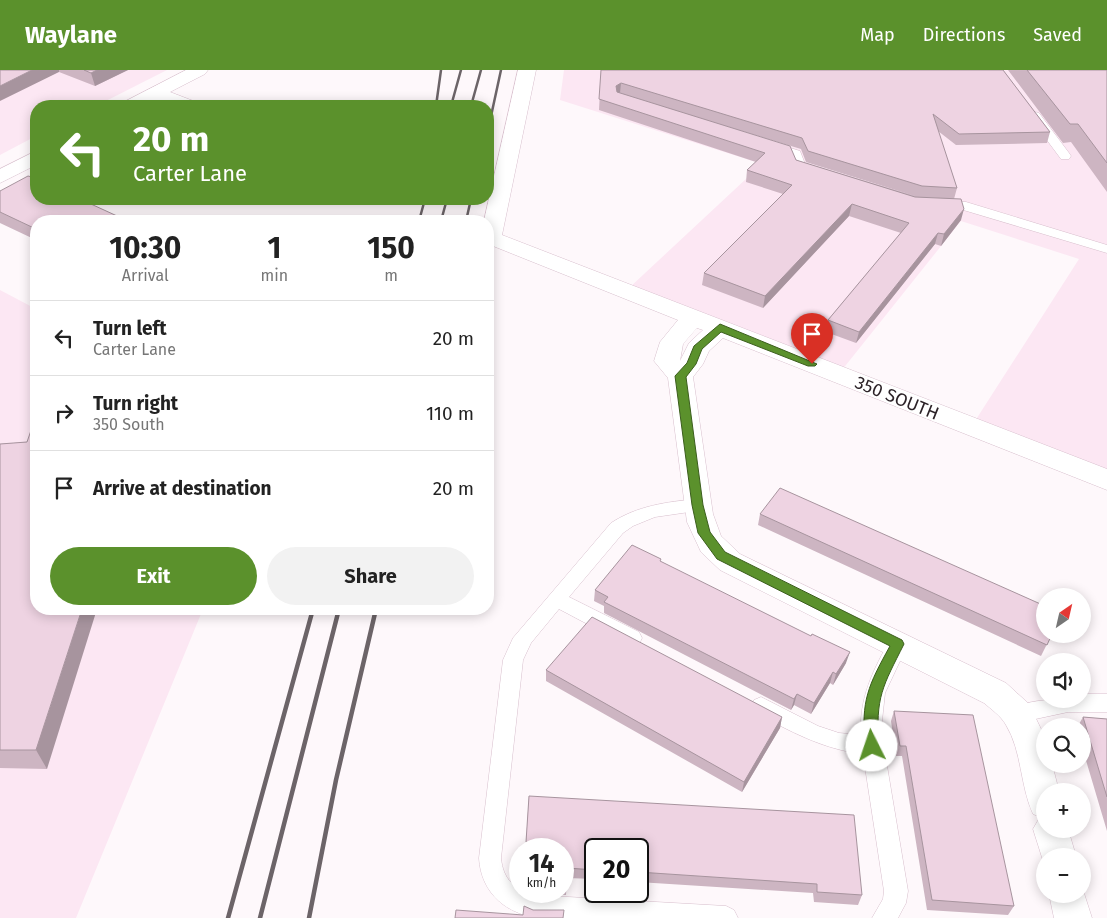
<!DOCTYPE html>
<html lang="en">
<head>
<meta charset="utf-8">
<style>
  :root { --surface:#fff; --page:#f2f2f2; --text:#222; --muted:#767676; --line:#e0e0e0; --accent:#5b912c }
  body { margin:0; font-family:"Fira Sans",sans-serif; background:var(--page); color:var(--text); height:100vh; display:flex; flex-direction:column; font-size:19px; white-space:nowrap }
  * { box-sizing:border-box; margin:0 }
  p { font-size:16px; color:var(--muted) }
  .icon { flex:none; width:28px; height:28px; fill:none; stroke:currentColor; stroke-width:2; stroke-linecap:round; stroke-linejoin:round }
  .map { position:relative; flex:1; overflow:hidden }
  .drawer { position:absolute; left:30px; top:145px; width:464px; height:400px; display:flex; flex-direction:column; background:var(--surface); border-radius:20px; box-shadow:0 2px 12px #0003 }
  .drawer>* { flex:none }
  .top-card { position:absolute; left:30px; top:30px; width:464px; height:105px; border-radius:20px; box-shadow:0 2px 12px #0003; background:#5b912c; color:#fff; overflow:hidden }
  .needle { width:32px; rotate:34deg }
  .fabs { position:absolute; left:1036px; top:518px; display:grid; gap:10px }
  .fabs a { display:grid; place-items:center; width:55px; height:55px; border-radius:50%; background:var(--surface); box-shadow:0 2px 12px #0003; font-size:25px }
  .speed { position:absolute; left:509px; top:768px; display:flex; gap:10px; font-size:25px; font-weight:700; text-align:center }
  .speed>* { display:grid; place-content:center; width:65px; height:65px; border-radius:50%; background:var(--surface); box-shadow:0 2px 12px #0003; line-height:1 }
  .speed small { font-size:12px; font-weight:400 }
  .speed .limit { border:2px solid #111; border-radius:8px; background:#fff; color:#111 }
  .pin { position:absolute; display:grid; place-items:center; width:42px; height:42px; color:#fff; margin:-51px -21px; border-radius:50% 50% 50% 0; rotate:-45deg; box-shadow:0 0 5px #0007 }
  .pin .icon { rotate:45deg }
  .me { position:absolute; width:55px; margin:-28px; rotate:356deg; stroke-linejoin:round; filter:drop-shadow(0 0 4px #0008) }
  .turn { display:flex; align-items:center; gap:18px; height:105px; padding:0 20px; font-size:22px }
  .turn .icon { width:65px; height:65px; stroke-width:2.5 }
  .turn b { display:block; font-size:35px; line-height:42px }
  .eta { display:flex; justify-content:space-evenly; align-items:center; height:85px; text-align:center }
  .eta b { font-size:30px; font-weight:700; line-height:35px }
  .primary-button { display:flex; gap:10px; margin-top:auto; padding:10px 20px }
  .primary-button a { flex:1; height:58px; border-radius:30px; background:var(--accent); color:#fff; font-size:20px; font-weight:700; line-height:58px; text-align:center }
  .primary-button a+a { background:var(--page); color:var(--text) }
  ul { padding:0; list-style:none }
  li { display:flex; align-items:center; gap:15px; height:75px; padding:0 20px; border-top:1px solid var(--line) }
  li div { flex:1 }
  li b { display:block; font-size:19px }
  li em { font-style:normal }
  header { display:flex; align-items:center; gap:30px; box-sizing:border-box; height:70px; padding:0 25px; background:var(--accent); color:#fff }
  header strong { font-size:24px }
  nav { display:flex; gap:28px; margin-inline-start:auto; font-size:18px }
  .map>svg:first-child { display:block }
</style>
</head>
<body>
<header>
<strong>Waylane</strong>
<nav><a>Map</a><a>Directions</a><a>Saved</a></nav>
</header>
<div class="map">
<svg width="1107" height="848" viewBox="0 0 1107 848">
  <rect width="100%" height="100%" fill="#fef8fb"/>
  <path fill="#fce7f3" d="M0,0H167L96,36H36V66L0,85Z
    M564,0H1107V402L975,351L1079,189L961,151L842,300L629,218L762,94L560,30Z
    M0,220L36,239V539H203L76,848H0Z"/>
  <g fill="none" stroke-linecap="round" stroke-linejoin="round">
    <defs>
      <path id="lane" d="M1035,42L1039,43L1069,83L1071,86L1069,89H1061L1029,46Z
        M771,72L800,81L805,94L821,101L815,105L795,99L790,86L767,79L765,76L767,73Z
        M941,130L966,132L1107,175V183L960,139L936,137L934,134Z
        M697,429L703,430L706,435L703,440L655,447L633,456L623,463L569,527L639,562L642,568L639,574L632,576L625,574L559,539L531,573L523,590L501,788C503,809 514,819 533,825L726,836L734,840L738,848H543C508,846 481,824 479,788L503,590L513,568L611,453C637,436 666,432 697,429Z
        M898,566L905,568L908,574L885,623L881,660L908,821L906,833L898,848H872L883,829L884,821L863,684C822,679 790,661 754,642L751,636L754,630L761,627L818,656L839,663L861,665C859,628 873,600 891,568Z
        M1082,624H1107V642H1068L1017,653L1010,650L1007,644L1010,638C1034,629 1057,629 1082,629Z"/>
      <path id="street" d="M186,0H208L205,4L170,22L196,32L198,36H173L156,30L144,36H122L124,32Z
        M518,0H536L502,165L1107,399V420L723,268L709,281L703,294L693,307L713,444L721,466L740,484L1006,613L1029,634L1041,659L1045,668V694H1052L1059,721H1045V759H1068L1076,786H1045V797L1033,759L1040,747L1033,744C1020,716 1022,681 1006,655C1001,646 991,639 984,633L720,500L701,482L687,452L668,308L654,291L660,272L678,250L488,174V151H484ZM697,258L703,260L689,273L680,291L683,274Z
        M36,81V95L0,113V99Z
        M1082,817L1092,848H1054L1049,824H1082Z"/>
    </defs>
    <use href="#lane" stroke="#d8bfcd" stroke-width="1"/>
    <use href="#street" stroke="#d8bfcd" stroke-width="1"/>
    <use href="#lane" fill="#fff" fill-rule="evenodd"/>
    <use href="#street" fill="#fff" fill-rule="evenodd"/>
    <path stroke="#6c6468" stroke-width="2.5" d="M436,36L441,0
      M451,36L461,0
      M471,36L481,0
      M488,60L501,0
      M419,151L425,129
      M441,151L447,129
      M466,151L471,129"/>
    <path stroke="#6c6468" stroke-width="4.5" d="M228,848L313,539
      M260,848L339,539
      M309,848L336,710L376,539"/>
  </g>
  <path fill="#cdb5c2" fill-rule="evenodd" d="M0,0H128L95,16L59,2Z
    M601,0H1003L1050,62L1047,73L956,75L938,61L957,118L954,129L961,150L941,176L935,174L856,273L826,262L828,250L901,163L849,146L763,238L702,215L704,203L783,124L746,112L747,100L756,92L599,40ZM676,41L801,79L806,92L918,127L796,90Z
    M1008,0H1107V122L1071,72L1063,73Z
    M0,121L36,151V170L0,153Z
    M27,372L47,699L0,698V374Z
    M760,444L1052,564L1041,586L758,455Z
    M661,492L846,593L833,615L830,613L811,644L794,635L791,640L604,543V536L594,531L595,520Z
    M546,600L782,647L780,658L742,722L546,611Z
    M894,641L1014,836L1008,845L927,840L902,686H896L891,651Z
    M1083,647L1107,649V761L1082,677V656H1078Z
    M529,726L862,825L858,835L814,832L813,823L638,812V779H595V809L567,808L566,825L533,823L528,821H562V779H526V772Z"/>
  <path fill="#a7949e" d="M32,0H59V2L0,31V16Z
    M97,0H128L95,16L91,3Z
    M621,13L620,23L615,27L616,16Z
    M852,134L849,146L763,238L765,226Z
    M964,139L961,150L941,176L944,164Z
    M938,163L935,174L856,273L859,262Z
    M82,539H97L47,699L36,680Z
    M850,582L846,593L833,615L836,604Z
    M833,602L830,613L811,644L814,633Z
    M797,624L794,635L791,640L794,629Z
    M782,647L780,658L742,722L744,712Z"/>
  <path fill="#eed3e2" stroke="#a7949e" d="M0,0H32L0,16Z
    M84,0H97L91,3Z
    M601,0H1003L1050,62L959,64L933,44L957,118L922,116L808,81L802,68L621,13L616,16L617,22L790,76L796,90L915,127L961,129L964,139L944,164L938,163L859,262L828,250L909,153L852,134L765,226L704,203L792,115L747,100L765,83L599,29Z
    M1027,0H1107V93L1078,54H1070Z
    M28,106L36,108V129H80L128,151H36V159L0,142V121Z
    M36,346V539H82L36,680H0V374L27,372Z
    M780,418L1045,536V564H1052L1047,575L760,444Z
    M632,475L661,489L660,491L811,566L812,564L850,582L836,604L833,602L814,633L797,624L794,629L604,532L608,527L595,520Z
    M592,547L782,647L744,712L546,600Z
    M894,641L973,645L1014,836L932,830L906,676H900Z
    M1083,647L1107,649V727Z
    M529,726L854,745L862,825L817,822V814L638,802V779H595V800L567,798L566,816L562,815V779H528L529,773L526,772Z
    M524,836L533,840H564L563,848H455L456,840L523,845Z"/>
  <path fill="#5b912c" stroke="#3b5e1d" d="M720,254L817,294L815,296H808L721,262L702,279L696,294L686,307L703,435L710,462L725,482L902,570L904,574C883,616 875,627 879,676L876,680L872,682L867,680L865,676C861,630 868,616 890,576L717,489L698,463L692,435L675,306L687,293L694,276Z"/>
  <g text-anchor="middle" stroke-width="4" stroke-linejoin="round" paint-order="stroke">
    <g font-size="18" fill="#2c2328" stroke="#fff">
      <text transform="translate(897 328) rotate(22)" y="6">350 SOUTH</text>
    </g>
  </g>
</svg>
<div class="fabs">
<a><svg class="needle" viewBox="-14 -14 28 28"><path d="M0-13l5 13h-10z" fill="#e53935"/><path d="M0 13l5-13h-10z" fill="#767676"/></svg></a>
<a><svg class="icon" aria-label="sound" viewBox="0 0 24 24"><path d="M4 9h4l5-4v14l-5-4H4zM17 9q2 3 0 6"/></svg></a>
<a><svg class="icon" aria-label="search" viewBox="0 0 24 24"><circle cx="10" cy="10" r="6"/><path d="M15 15l6 6"/></svg></a>
<a>+</a>
<a>−</a>
</div>
<div class="speed"><div>14<small>km/h</small></div><div class="limit">20</div></div>
<div class="pin" style="left:812px;top:294px;background:#d93025"><svg class="icon" aria-label="arrive" viewBox="0 0 24 24"><path d="M6 21V4h12l-3 4 3 4H6"/></svg></div>
<svg class="me" style="left:872px;top:676px" viewBox="-20 -20 40 40"><circle r="19" fill="#fff"/><path d="M0-13L10 11 0 6-10 11z" fill="#5b912c"/></svg>
<div class="top-card">
<div class="turn"><svg class="icon" aria-label="left" viewBox="0 0 24 24"><path d="M17 20v-9H6M10 6l-5 5 5 5"/></svg><div><b>20 m</b>Carter Lane</div></div>
</div>
<section class="drawer">
<div class="eta">
<div><b>10:30</b><p>Arrival</p></div>
<div><b>1</b><p>min</p></div>
<div><b>150</b><p>m</p></div>
</div>
<ul>
<li><svg class="icon" aria-label="left" viewBox="0 0 24 24"><path d="M17 20v-9H6M10 6l-5 5 5 5"/></svg><div><b>Turn left</b><p>Carter Lane</p></div><em>20 m</em></li>
<li><svg class="icon" aria-label="right" viewBox="0 0 24 24"><path d="M7 20v-9h11M14 6l5 5-5 5"/></svg><div><b>Turn right</b><p>350 South</p></div><em>110 m</em></li>
<li><svg class="icon" aria-label="arrive" viewBox="0 0 24 24"><path d="M6 21V4h12l-3 4 3 4H6"/></svg><div><b>Arrive at destination</b></div><em>20 m</em></li>
</ul>
<div class="primary-button"><a>Exit</a><a>Share</a></div>
</section>
</div>
</body>
</html>
